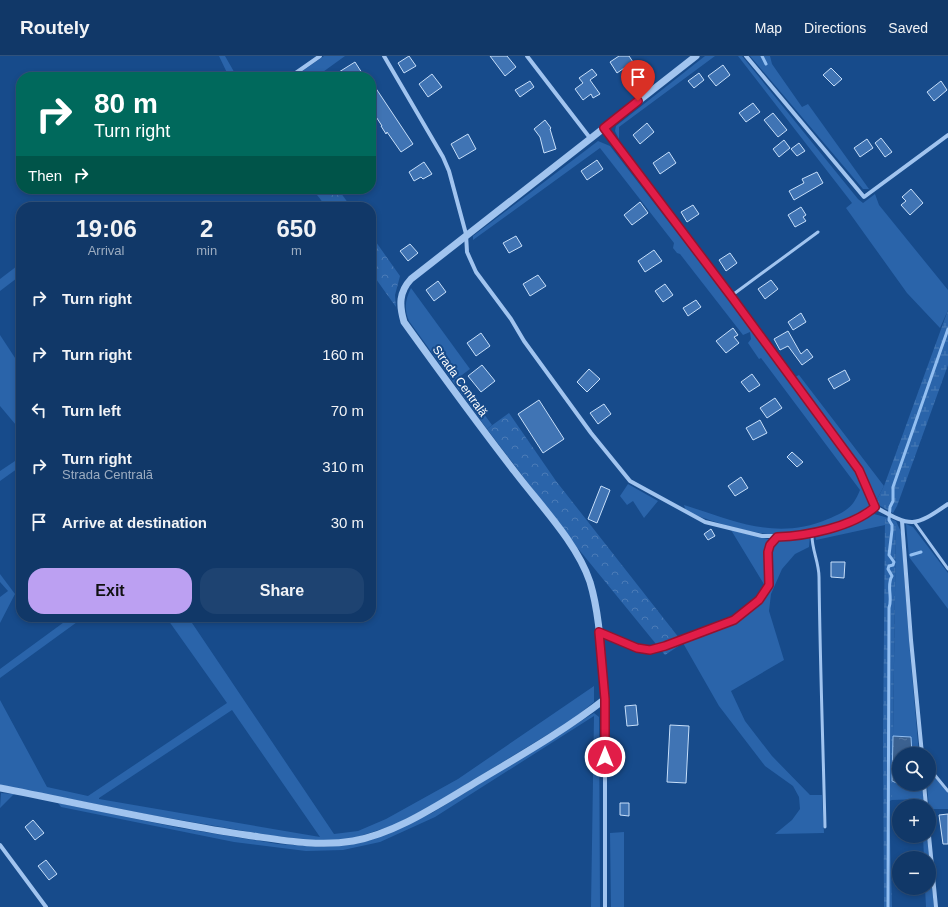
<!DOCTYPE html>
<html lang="en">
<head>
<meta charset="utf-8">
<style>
  :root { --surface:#113868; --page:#1e4371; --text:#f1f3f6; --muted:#9cacc0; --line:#30527c; --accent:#bca0f2 }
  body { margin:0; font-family:Arial,sans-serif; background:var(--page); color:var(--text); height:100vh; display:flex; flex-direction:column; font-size:15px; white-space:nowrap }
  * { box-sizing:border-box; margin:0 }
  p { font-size:13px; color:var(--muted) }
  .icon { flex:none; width:22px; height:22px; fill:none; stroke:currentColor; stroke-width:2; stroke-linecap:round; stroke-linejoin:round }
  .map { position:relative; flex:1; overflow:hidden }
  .details { position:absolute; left:16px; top:146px; width:360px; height:420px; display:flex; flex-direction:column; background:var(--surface); border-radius:16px; box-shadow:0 2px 6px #0003,0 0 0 1px var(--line) }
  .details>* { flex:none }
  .top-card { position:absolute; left:16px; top:16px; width:360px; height:122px; border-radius:16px; box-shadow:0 2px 6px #0003,0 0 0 1px var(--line); background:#00695c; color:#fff; overflow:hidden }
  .tools { position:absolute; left:892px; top:691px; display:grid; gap:8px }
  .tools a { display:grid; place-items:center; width:44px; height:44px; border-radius:50%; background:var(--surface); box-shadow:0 2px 6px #0003,0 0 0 1px var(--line); font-size:20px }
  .pin { position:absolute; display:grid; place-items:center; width:34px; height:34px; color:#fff; margin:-41px -17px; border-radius:50% 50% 50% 0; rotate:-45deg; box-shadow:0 0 4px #0007 }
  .pin .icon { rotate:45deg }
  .me { position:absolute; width:44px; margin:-22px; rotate:0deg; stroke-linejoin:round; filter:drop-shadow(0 0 3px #0008) }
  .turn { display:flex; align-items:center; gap:14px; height:84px; padding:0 12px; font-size:18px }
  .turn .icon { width:52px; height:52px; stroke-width:2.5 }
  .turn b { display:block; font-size:28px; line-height:34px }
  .then { display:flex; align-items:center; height:38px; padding:0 12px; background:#0003; gap:8px; font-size:15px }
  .eta { display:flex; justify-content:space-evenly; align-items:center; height:68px; text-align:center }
  .eta b { font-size:24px; font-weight:600; line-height:28px }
  .button { display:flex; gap:8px; margin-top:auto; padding:8px 12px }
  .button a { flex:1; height:46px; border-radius:16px; background:var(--accent); color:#111; font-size:16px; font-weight:600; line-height:46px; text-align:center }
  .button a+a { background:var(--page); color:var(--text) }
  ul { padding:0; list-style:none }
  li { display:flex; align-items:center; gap:12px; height:56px; padding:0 12px }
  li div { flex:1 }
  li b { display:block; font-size:15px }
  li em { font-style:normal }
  header { display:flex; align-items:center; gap:24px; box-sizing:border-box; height:56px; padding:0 20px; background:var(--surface); border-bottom:1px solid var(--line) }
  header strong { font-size:19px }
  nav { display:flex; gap:22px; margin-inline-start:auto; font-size:14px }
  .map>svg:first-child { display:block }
</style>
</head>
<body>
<header>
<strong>Routely</strong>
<nav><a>Map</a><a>Directions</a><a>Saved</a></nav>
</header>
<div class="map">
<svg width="948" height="851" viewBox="0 0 948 851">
  <defs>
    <pattern id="forest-crowns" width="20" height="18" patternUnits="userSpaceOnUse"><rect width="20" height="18" fill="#2a64aa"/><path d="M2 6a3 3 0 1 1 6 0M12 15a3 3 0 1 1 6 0" fill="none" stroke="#4a7bb7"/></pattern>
    <pattern id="wetland-marsh" width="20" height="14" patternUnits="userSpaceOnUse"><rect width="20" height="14" fill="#2a64aa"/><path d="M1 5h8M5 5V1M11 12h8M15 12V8" fill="none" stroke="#4a7bb7"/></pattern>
    <pattern id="water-ripples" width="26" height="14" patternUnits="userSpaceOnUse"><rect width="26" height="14" fill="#3b6190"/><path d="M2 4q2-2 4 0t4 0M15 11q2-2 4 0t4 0" fill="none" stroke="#5879a1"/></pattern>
  </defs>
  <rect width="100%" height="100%" fill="#174b8b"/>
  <path fill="#2a64aa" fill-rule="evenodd" d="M219,0H225L237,21H229Z
    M324,0H345L316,21H294Z
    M705,0H715L619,71V83L615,75L616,70Z
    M738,0H742L858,143L863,147L875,138L879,149L948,234V254L940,272L907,237L846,152L852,147Z
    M750,0H770L772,8L802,51L808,48L869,133H863Z
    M598,85L610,90L743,262L855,414L863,427L870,449C863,460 850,462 839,466C822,472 805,477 788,479C762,481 710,466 686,455L684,449C735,465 776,485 828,463C845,456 853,452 860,434L761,302L759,303L748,287L751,283L750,276L743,279L680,198L677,197L673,192L674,187L600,92L473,184V180Z
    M21,207V219L0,235V223Z
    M411,232L470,313L458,322L492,369L487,373L409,265C404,253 405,244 411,232Z
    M0,279L21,311V375L0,350Z
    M799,319L884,430L875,447L864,416L795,321Z
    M21,401V410L0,425V415Z
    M628,428L658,445L644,462L633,445L627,449L620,440Z
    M874,458L885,461V469L816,484L815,479L850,468Z
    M896,465L901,476L909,584L919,698H912L911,681L893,680Z
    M906,468L913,471L948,517V553L909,501Z
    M731,474L772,484C760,497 773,515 765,530Z
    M810,480L809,491L795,498L782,513L771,538L769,555L784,604L731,635L745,665L772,700L810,739H822L824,777L775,778L792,764L800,753L799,741L793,730L765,710L719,650L683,587C713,575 765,561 772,523C775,507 766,499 778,485Z
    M0,518L15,538L0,567V541L8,535L0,526Z
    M71,561H84L0,622V613Z
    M166,561H188L334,778L358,775L386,763L458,723L594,630V646L573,663L429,751L394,769L351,783L323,785L273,780L151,759L0,729V644L47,731L88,740L227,647ZM232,654L320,781L99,743V742Z
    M594,657L599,661L600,851H591L594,660L435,761L380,786L343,794L306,795L234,786L61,751L58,747L180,772L278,788L322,791L354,788L371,784L432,757Z
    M929,718H932L948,737V753H929L927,728H929Z
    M892,725L914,733V728H922L924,750H922L921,743L892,744Z
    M1,737L14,738L0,752Z
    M624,776V851H611L610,777Z
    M923,780H927L934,851H926L925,832H929V802H924Z"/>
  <path fill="url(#forest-crowns)" d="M313,133H338L351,151H326Z
    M371,179L400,220L395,239L396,251L371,216Z
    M509,357L556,425L683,587L665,599L576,490L487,373Z"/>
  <path fill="url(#wetland-marsh)" d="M948,254V309L897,450L893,457L875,447L884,430Z
    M885,461L896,465L892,744L889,745L892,851H884L883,682Z"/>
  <path fill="url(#water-ripples)" stroke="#93bff1" d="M893,680L911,681L912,698H899V728L892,725Z"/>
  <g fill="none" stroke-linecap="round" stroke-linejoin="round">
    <path stroke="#93bff1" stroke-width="3" d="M762,0L766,8
      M911,499L921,496
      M888,851L889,552C893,541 886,530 892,520L888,513L889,510L893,509L894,506L889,499L892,474V469L889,464L890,451L893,445V431L948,273"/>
  </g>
  <path fill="#4074b4" stroke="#c7dffa" d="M409,0L416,10L404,17L398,7Z
    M490,0H507L516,11L505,20Z
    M619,0H629L633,6L617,17L610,6Z
    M355,6L362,17L356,21H331Z
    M723,9L730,19L716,30L708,20Z
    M831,12L842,23L834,30L823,19Z
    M592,13L597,19L590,24L600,38L593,42L591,38L583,44L575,33L583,27L579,22Z
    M699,17L704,24L694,32L688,25Z
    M432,18L442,31L428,41L419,28Z
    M371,25L413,88L401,96L387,76L386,78L381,70H382L371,53Z
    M530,25L534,31L520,41L515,34Z
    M941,25L947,34L934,45L927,36Z
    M753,47L760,56L746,66L739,57Z
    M773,57L787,74L778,81L764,64Z
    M545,64L551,72L550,73L556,93L544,97L540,81L534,73Z
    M647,67L654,76L640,88L633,79Z
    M468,78L476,93L459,103L451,88Z
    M881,82L892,96L885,101L875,87Z
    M867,83L873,92L860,101L854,92Z
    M784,84L790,92L779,101L773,93Z
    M799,87L805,95L797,100L791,93Z
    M669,96L676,107L660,118L653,107Z
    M597,104L603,113L587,124L581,115Z
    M424,106L432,118L423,123L421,121L414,125L409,116Z
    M817,116L823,127L794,144L789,135L804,127L802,123Z
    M911,133L923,147L910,159L901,149L906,145L902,141Z
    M640,146L648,157L632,169L624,159Z
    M693,149L699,158L687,166L681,156Z
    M801,151L806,159L803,161L806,165L795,171L788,159Z
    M516,180L522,190L509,197L503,187Z
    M410,188L418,197L408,205L400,195Z
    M654,194L662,205L645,216L638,205Z
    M730,197L737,207L726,215L719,204Z
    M538,219L546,230L530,240L523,228Z
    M771,224L778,233L765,243L758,233Z
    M438,225L446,236L434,245L426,234Z
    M665,228L673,239L663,246L655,235Z
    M696,244L701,251L688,260L683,252Z
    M801,257L806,266L793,274L788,266Z
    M733,272L738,279L734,281L739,287L726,297L716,285Z
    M788,275L801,298L807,293L813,301L802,309L788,290L780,294L774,283Z
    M481,277L490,290L476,300L467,287Z
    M482,309L495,325L481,336L468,320Z
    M589,313L600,323L587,336L577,326Z
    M845,314L850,324L834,333L828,323Z
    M752,318L760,329L749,336L741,326Z
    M775,342L782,352L767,362L760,352Z
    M539,344L564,383L543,397L518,358Z
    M604,348L611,358L598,368L590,357Z
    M760,364L767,377L753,384L746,372Z
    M792,396L803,406L797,411L787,401Z
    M741,421L748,432L735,440L728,430Z
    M601,430L610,434L597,467L588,463Z
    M711,473L715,480L708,484L704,478Z
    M831,506H845L844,522L831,521Z
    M636,649L638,669L627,670L625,650Z
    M670,669L689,670L686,727L667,726Z
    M620,747H629V760L620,759Z
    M948,758V788H943L939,759Z
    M33,764L44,777L35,784L25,771Z
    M46,804L57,818L49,824L38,810Z"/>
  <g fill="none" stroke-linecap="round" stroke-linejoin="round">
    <path stroke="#a1c4ef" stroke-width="3" d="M731,240L818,176
      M915,467L948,513
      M812,477C811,492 819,506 819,521C820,605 823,688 825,771
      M601,577C615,583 634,594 650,594C664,593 719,571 733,564C747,557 761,543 768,530C777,513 760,500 777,481
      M929,712L948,735"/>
    <path stroke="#a1c4ef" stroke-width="4" d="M384,0L443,101L449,115L466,178L467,196L476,216L511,263L524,285L591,377L630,425L705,466L762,480H795L812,477L851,465L867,457L875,451
      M527,0L590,82
      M746,0L864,141L948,79
      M290,21L320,0
      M604,72L731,240L859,414L875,451C912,471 913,472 948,448
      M902,465L911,584L922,698
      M605,643V851
      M924,728L926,750
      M929,780L936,851
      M0,789L46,851"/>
    <path stroke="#a1c4ef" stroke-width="7" d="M0,732C82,748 164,767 246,779C282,784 318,791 353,785C396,777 436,750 473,728C518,701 564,675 605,643C601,604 601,563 590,526C577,487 540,449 515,416C477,367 440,316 404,266C399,249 399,236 411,223L696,0"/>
  </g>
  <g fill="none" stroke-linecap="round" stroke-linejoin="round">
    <defs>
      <path id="route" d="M605,701V643L599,576L637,592L650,594L665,590L734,564L759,544L769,529L768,496L770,489L777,481C807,480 852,471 875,451L859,414L731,240L604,72L638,45"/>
    </defs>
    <use href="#route" stroke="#92132f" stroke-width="10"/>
    <use href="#route" stroke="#e11d48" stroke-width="7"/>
  </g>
  <g text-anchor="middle" stroke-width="4" stroke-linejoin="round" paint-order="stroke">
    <g font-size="12" fill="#fff" stroke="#174b8b">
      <text transform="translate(460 325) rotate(54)" y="4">Strada Centrală</text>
    </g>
  </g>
</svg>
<div class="tools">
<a><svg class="icon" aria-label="search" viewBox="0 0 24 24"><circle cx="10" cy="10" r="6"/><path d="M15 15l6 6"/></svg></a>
<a>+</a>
<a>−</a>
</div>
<div class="pin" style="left:638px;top:45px;background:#d93025"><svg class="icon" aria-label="arrive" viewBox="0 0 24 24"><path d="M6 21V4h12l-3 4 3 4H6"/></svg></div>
<svg class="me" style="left:605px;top:701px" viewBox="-20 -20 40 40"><circle r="17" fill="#e11d48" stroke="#fff" stroke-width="3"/><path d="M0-11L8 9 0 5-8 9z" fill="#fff"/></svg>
<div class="top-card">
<div class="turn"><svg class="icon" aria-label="right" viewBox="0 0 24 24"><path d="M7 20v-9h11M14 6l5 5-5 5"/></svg><div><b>80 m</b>Turn right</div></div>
<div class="then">Then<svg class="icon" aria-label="right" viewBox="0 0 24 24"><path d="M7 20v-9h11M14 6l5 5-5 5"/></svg></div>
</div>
<section class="details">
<div class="eta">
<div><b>19:06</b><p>Arrival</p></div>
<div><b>2</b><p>min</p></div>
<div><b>650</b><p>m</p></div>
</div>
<ul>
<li><svg class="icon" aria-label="right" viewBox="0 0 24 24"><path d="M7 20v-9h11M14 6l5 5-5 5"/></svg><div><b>Turn right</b></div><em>80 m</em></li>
<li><svg class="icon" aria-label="right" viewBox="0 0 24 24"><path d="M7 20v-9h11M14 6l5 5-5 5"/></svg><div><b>Turn right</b></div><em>160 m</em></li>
<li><svg class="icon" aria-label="left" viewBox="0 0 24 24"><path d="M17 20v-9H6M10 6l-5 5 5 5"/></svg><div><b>Turn left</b></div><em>70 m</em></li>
<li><svg class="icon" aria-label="right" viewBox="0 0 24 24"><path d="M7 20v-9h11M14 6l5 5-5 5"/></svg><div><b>Turn right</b><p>Strada Centrală</p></div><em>310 m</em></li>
<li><svg class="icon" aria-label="arrive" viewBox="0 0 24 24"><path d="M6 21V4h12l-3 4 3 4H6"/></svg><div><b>Arrive at destination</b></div><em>30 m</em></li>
</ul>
<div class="button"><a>Exit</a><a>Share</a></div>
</section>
</div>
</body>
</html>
